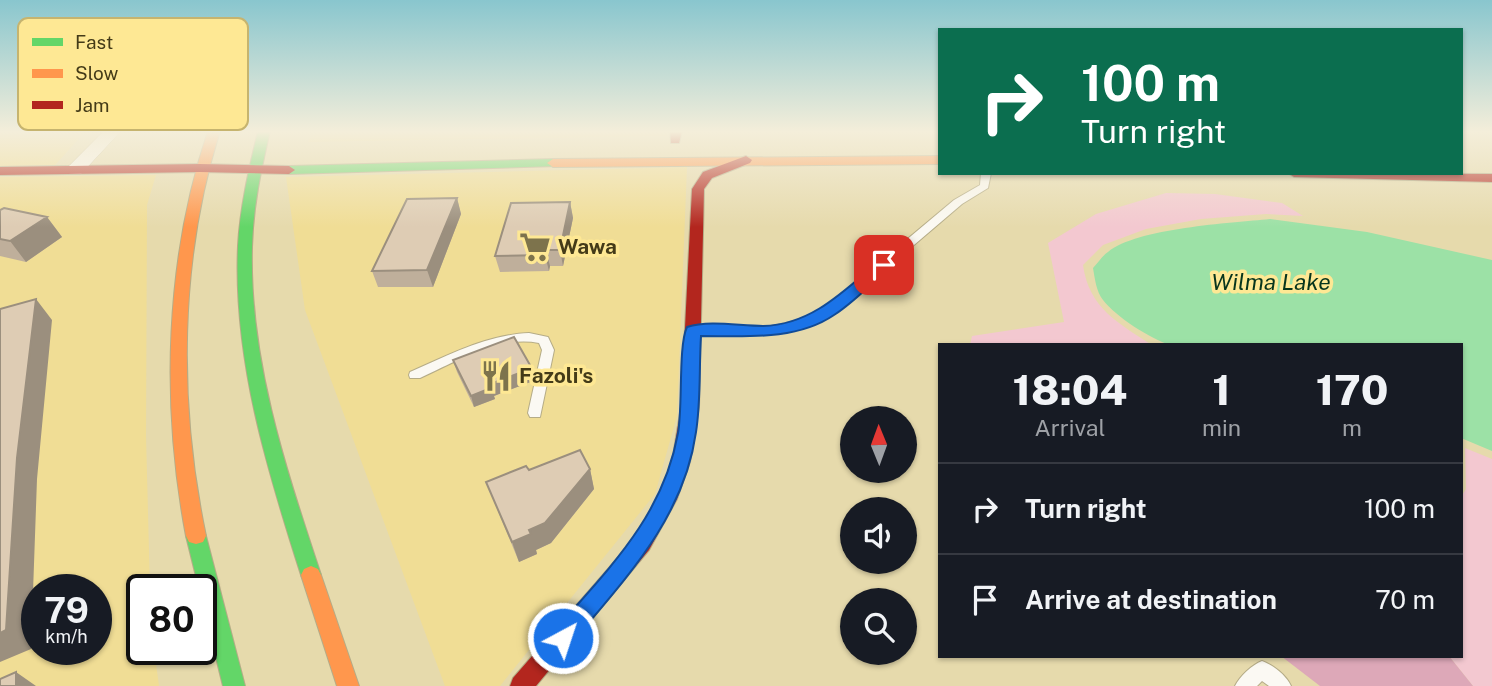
<!DOCTYPE html>
<html lang="en">
<head>
<meta charset="utf-8">
<style>
  :root { --surface:#171b24; --page:#242831; --text:#f1f3f6; --muted:#9ea1a6; --line:#363941 }
  body { margin:0; font-family:"Public Sans",sans-serif; background:var(--page); color:var(--text); height:100vh; display:flex; flex-direction:column; font-size:26px; white-space:nowrap }
  * { box-sizing:border-box; margin:0 }
  p { font-size:23px; color:var(--muted) }
  .icon { flex:none; width:38px; height:38px; fill:none; stroke:currentColor; stroke-width:2; stroke-linecap:round; stroke-linejoin:round }
  .map { position:relative; flex:1; overflow:hidden }
  .panel { position:absolute; left:938px; top:343px; width:525px; height:315px; display:flex; flex-direction:column; background:var(--surface); border-radius:0px; box-shadow:0 2px 5px #0004 }
  .panel>* { flex:none }
  .guide { position:absolute; left:938px; top:28px; width:525px; height:147px; border-radius:0px; box-shadow:0 2px 5px #0004; background:#0b6e4f; color:#fff; overflow:hidden }
  .needle { width:46px; rotate:359deg }
  .buttons { position:absolute; left:840px; top:406px; display:grid; gap:14px }
  .buttons a { display:grid; place-items:center; width:77px; height:77px; border-radius:50%; background:var(--surface); box-shadow:0 2px 5px #0004; font-size:35px }
  .speed { position:absolute; left:21px; top:574px; display:flex; gap:14px; font-size:35px; font-weight:700; text-align:center }
  .speed>* { display:grid; place-content:center; width:91px; height:91px; border-radius:50%; background:var(--surface); box-shadow:0 2px 5px #0004; line-height:1 }
  .speed small { font-size:18px; font-weight:400 }
  .speed .limit { border:4px solid #111; border-radius:10px; background:#fff; color:#111 }
  .pin { position:absolute; display:grid; place-items:center; width:60px; height:60px; color:#fff; margin:-30px; border-radius:14px; box-shadow:0 4px 10px #0006 }
  .me { position:absolute; width:77px; margin:-38px; rotate:40deg; stroke-linejoin:round; filter:drop-shadow(0 0 5px #0008) }
  .turn { display:flex; align-items:center; gap:24px; height:147px; padding:0 28px; font-size:32px }
  .turn .icon { width:91px; height:91px; stroke-width:2.5 }
  .turn b { display:block; font-size:49px; line-height:60px }
  .eta { display:flex; justify-content:space-evenly; align-items:center; height:119px; text-align:center }
  .eta b { font-size:42px; font-weight:800; line-height:49px }
  ul { padding:0; list-style:none }
  li { display:flex; align-items:center; gap:21px; height:91px; padding:0 28px; border-top:2px solid var(--line) }
  li div { flex:1 }
  li b { display:block; font-size:26px }
  li em { font-style:normal }
  .map>svg:first-child { display:block }
</style>
</head>
<body>
<div class="map">
<svg width="1492" height="686" viewBox="0 0 1492 686">
  <rect width="100%" height="100%" fill="#e6daac"/>
  <path fill="#f0dd95" fill-rule="evenodd" d="M0,131H86L55,165L0,166Z
    M312,131H667V136L308,142Z
    M687,167L677,416L655,494L500,686H445L305,310L286,177Z
    M156,175L147,205L146,436L150,590H142V649H154L159,686H0V177ZM37,590H96V649H37Z"/>
  <path fill="#f3c8d0" d="M1166,193L1215,194L1282,203L1303,216L1266,214L1201,219L1146,229L1103,245L1083,265C1089,308 1118,323 1152,345H970L972,336L1064,322L1048,243L1096,214Z
    M1465,448L1492,459V686H1473L1449,656H1461V497L1466,489Z"/>
  <path fill="#dda8b8" d="M1281,656H1449L1473,686H1320Z"/>
  <path fill="#9ce1a6" d="M1270,219L1367,232L1492,260V451L1461,438V345H1170C1151,339 1116,317 1103,300C1096,291 1095,279 1093,268C1098,263 1102,256 1108,252C1137,228 1231,223 1270,219Z"/>
  <g fill="none" stroke-linecap="round" stroke-linejoin="round">
    <defs>
      <path id="lane" d="M981,173H991L988,188L962,204L832,315L802,328L767,335L697,334L691,330L697,326L767,327L795,321L824,309L954,200L980,185Z
        M529,333L548,337L554,350L540,417H530L528,413L542,350L539,343C498,335 456,362 420,378H410L409,375L410,372C449,355 486,335 529,333Z
        M1262,661C1273,665 1286,675 1291,686H1269L1262,681L1257,686H1235C1240,676 1252,665 1262,661Z"/>
      <path id="street" d="M104,131H121L81,174H69L66,170L69,166Z"/>
      <path id="fast" d="M258,131H270C261,170 253,207 252,247C249,360 286,469 321,575L318,581L311,584L304,581L301,575C267,469 233,359 238,246C240,207 249,169 258,131Z
        M553,159L557,160V166L289,174L283,170L289,166Z
        M196,528L203,530L206,536L245,686H223L186,536L189,530Z"/>
      <path id="slow" d="M208,131H220C179,260 178,403 206,536L203,542L196,544L189,542L186,536C161,403 165,260 208,131Z
        M940,156V164L553,167L547,163L553,159Z
        M311,566L318,569L321,575L359,686H337L301,575L304,569Z"/>
      <path id="jam" d="M670,131H682L679,143H671Z
        M746,156L752,160L750,163L712,178L704,189L699,407L690,462L677,499L649,550L536,686H510L513,678L635,538L659,497L672,462L681,407L692,189L703,172Z
        M200,164L289,166L295,170L289,174L200,172L0,175V167Z
        M1288,173L1492,174V182L1294,177Z"/>
    </defs>
    <use href="#lane" stroke="#b5ac87" stroke-width="2"/>
    <use href="#street" stroke="#b5ac87" stroke-width="1"/>
    <use href="#fast" stroke="#b5ac87" stroke-width="2"/>
    <use href="#slow" stroke="#b5ac87" stroke-width="2"/>
    <use href="#jam" stroke="#b5ac87" stroke-width="2"/>
    <use href="#lane" fill="#fbf9f3" fill-rule="evenodd"/>
    <use href="#street" fill="#fbf9f3" fill-rule="evenodd"/>
    <use href="#fast" fill="#63d668" fill-rule="evenodd"/>
    <use href="#slow" fill="#ff974d" fill-rule="evenodd"/>
    <use href="#jam" fill="#b3261e" fill-rule="evenodd"/>
  </g>
  <path fill="#bfaf9b" d="M457,198L461,214L433,287H378L372,271Z
    M570,202L573,218L563,266H550L549,271L500,272L495,256Z
    M0,210L47,217L62,237L26,262L0,256Z
    M453,360L533,377V381L494,396L495,399L474,407L457,372Z
    M590,469L594,489L551,543L536,550L537,554L519,562L486,482L529,470Z"/>
  <path fill="#9b8f7e" d="M457,198L461,214L433,287L427,270Z
    M570,202L573,218L563,266L560,250Z
    M47,217L62,237L26,262L10,241Z
    M546,250L550,266L549,271L545,255Z
    M36,299L52,320L37,479L31,649L0,662V633L17,458Z
    M530,365L533,377V381L494,396L495,399L474,407L471,396L490,384Z
    M590,469L594,489L551,543L536,550L537,554L519,562L512,542L529,530Z
    M16,672L36,686H16Z"/>
  <path fill="#deccb4" stroke="#9b8f7e" stroke-width="2" d="M457,198L427,270L372,271L407,199Z
    M570,202L560,250H546L545,255L495,256L511,203Z
    M4,208L47,217L10,241L0,239V210Z
    M36,299L17,458L6,630L0,633V309Z
    M514,337L530,365V369L490,384L491,388L471,396L453,360Z
    M580,450L590,469L545,523L529,530L531,534L512,542L486,482L526,466L529,470Z
    M16,672V686H0V679Z"/>
  <linearGradient id="sky" x2="0" y2="1"><stop stop-color="#89c6ce"/><stop offset="0.58" stop-color="#f4eeda"/><stop offset="1" stop-color="#f4eeda" stop-opacity="0"/></linearGradient>
  <rect width="1492" height="227" fill="url(#sky)"/>
  <path fill="#1a73e8" stroke="#114b97" stroke-width="2" d="M884,261L891,265L889,268C871,284 854,302 834,315C796,341 744,336 701,336C699,367 701,401 696,432C684,519 624,580 570,645L563,648L555,645L552,638L555,630C608,569 663,517 678,433C683,407 678,346 687,327C710,320 739,326 763,326C811,325 844,291 878,262Z"/>
  <defs>
    <symbol id="supermarket-bare" viewBox="-9 -9 18 18"><path d="M-6-5.5h2.5l.6 2H6L4.5 2H-2.5L-4.4-4H-6ZM-1.5 3.2a1.3 1.3 0 1 0 .1 0ZM3 3.2a1.3 1.3 0 1 0 .1 0Z" fill="#7d734c" stroke="#fee894" stroke-width="2.5" paint-order="stroke"/></symbol>
    <symbol id="restaurant-bare" viewBox="-9 -9 18 18"><path d="M-5-6h1v4h1v-4h1v4h1v-4h1v5L-1.5 .5V6h-2V.5L-5-1ZM5-6V6H3V1.5H1.5Q1.5-4 5-6Z" fill="#7d734c" stroke="#fee894" stroke-width="2.5" paint-order="stroke"/></symbol>
  </defs>
  <g fill-rule="evenodd">
    <use href="#supermarket-bare" x="513" y="225" width="44" height="44"/>
    <use href="#restaurant-bare" x="474" y="354" width="44" height="44"/>
  </g>
  <g text-anchor="middle" stroke-width="7" stroke-linejoin="round" paint-order="stroke">
    <g font-size="21" font-weight="bold" fill="#443b18" stroke="#fee894" text-anchor="start">
      <text x="558" y="254">Wawa</text>
      <text x="519" y="383">Fazoli's</text>
    </g>
    <g font-size="23" font-style="italic" fill="#07351d" stroke="#fee894">
      <text x="1271" y="290">Wilma Lake</text>
    </g>
  </g>
  <rect x="18" y="18" width="230" height="112" rx="10" fill="#fee894" stroke="#c6b46f" stroke-width="2"/>
  <rect x="32" y="38" width="31" height="8" fill="#63d668"/>
  <rect x="32" y="69" width="31" height="9" fill="#ff974d"/>
  <rect x="32" y="101" width="31" height="8" fill="#b3261e"/>
  <g font-size="19" fill="#443b18">
    <text x="75" y="49">Fast</text>
    <text x="75" y="80">Slow</text>
    <text x="75" y="112">Jam</text>
  </g>
</svg>
<div class="buttons">
<a><svg class="needle" viewBox="-14 -14 28 28"><path d="M0-13l5 13h-10z" fill="#e53935"/><path d="M0 13l5-13h-10z" fill="#9ea1a6"/></svg></a>
<a><svg class="icon" aria-label="sound" viewBox="0 0 24 24"><path d="M4 9h4l5-4v14l-5-4H4zM17 9q2 3 0 6"/></svg></a>
<a><svg class="icon" aria-label="search" viewBox="0 0 24 24"><circle cx="10" cy="10" r="6"/><path d="M15 15l6 6"/></svg></a>
</div>
<div class="speed"><div>79<small>km/h</small></div><div class="limit">80</div></div>
<div class="pin" style="left:884px;top:265px;background:#d93025"><svg class="icon" aria-label="arrive" viewBox="0 0 24 24"><path d="M6 21V4h12l-3 4 3 4H6"/></svg></div>
<svg class="me" style="left:563px;top:638px" viewBox="-20 -20 40 40"><circle r="17" fill="#1a73e8" stroke="#fff" stroke-width="3"/><path d="M0-11L8 9 0 5-8 9z" fill="#fff"/></svg>
<div class="guide">
<div class="turn"><svg class="icon" aria-label="right" viewBox="0 0 24 24"><path d="M7 20v-9h11M14 6l5 5-5 5"/></svg><div><b>100 m</b>Turn right</div></div>
</div>
<section class="panel">
<div class="eta">
<div><b>18:04</b><p>Arrival</p></div>
<div><b>1</b><p>min</p></div>
<div><b>170</b><p>m</p></div>
</div>
<ul>
<li><svg class="icon" aria-label="right" viewBox="0 0 24 24"><path d="M7 20v-9h11M14 6l5 5-5 5"/></svg><div><b>Turn right</b></div><em>100 m</em></li>
<li><svg class="icon" aria-label="arrive" viewBox="0 0 24 24"><path d="M6 21V4h12l-3 4 3 4H6"/></svg><div><b>Arrive at destination</b></div><em>70 m</em></li>
</ul>
</section>
</div>
</body>
</html>
